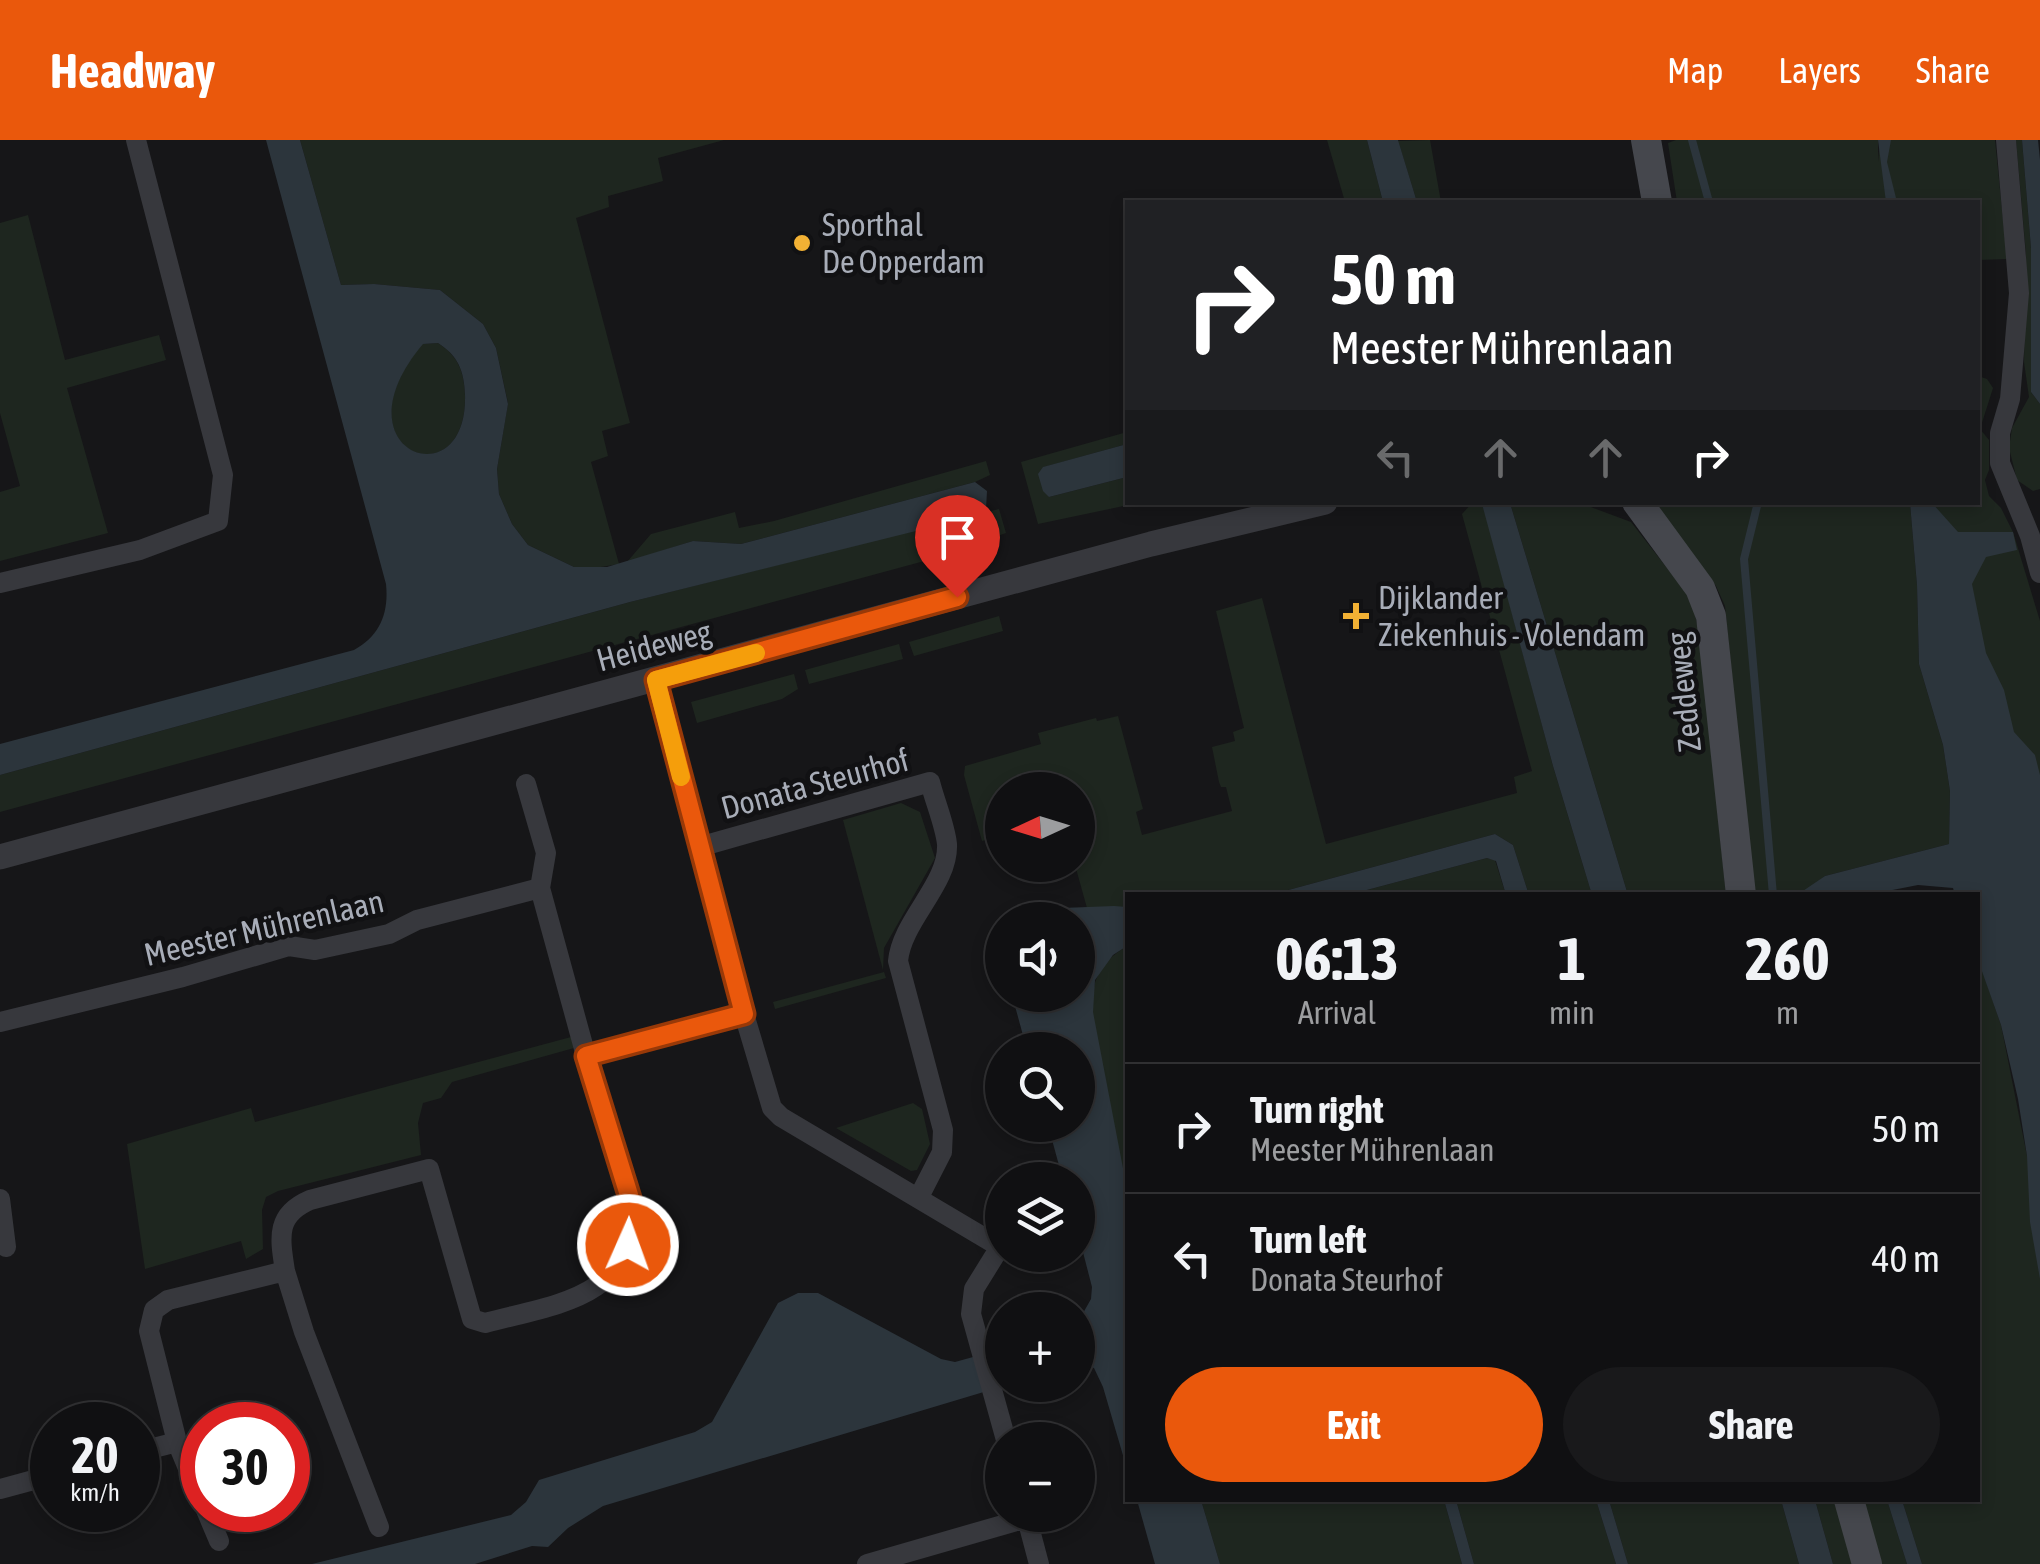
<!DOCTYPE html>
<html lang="en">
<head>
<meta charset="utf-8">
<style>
  :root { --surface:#101012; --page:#19191b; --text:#f1f3f6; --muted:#9c9d9f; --line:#303032; --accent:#ea580c }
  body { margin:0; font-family:"Asap Condensed",sans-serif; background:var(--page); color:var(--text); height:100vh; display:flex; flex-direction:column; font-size:38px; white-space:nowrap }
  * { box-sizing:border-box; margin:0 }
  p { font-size:32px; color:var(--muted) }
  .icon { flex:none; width:55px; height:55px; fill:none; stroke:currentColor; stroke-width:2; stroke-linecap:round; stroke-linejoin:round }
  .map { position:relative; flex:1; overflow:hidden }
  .panel { position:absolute; left:1125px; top:752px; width:855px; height:610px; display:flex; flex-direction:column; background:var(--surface); border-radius:0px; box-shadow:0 5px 15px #0003,0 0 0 2px var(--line) }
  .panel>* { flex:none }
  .top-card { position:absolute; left:1125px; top:60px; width:855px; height:305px; border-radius:0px; box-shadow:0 5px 15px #0003,0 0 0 2px var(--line); background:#202124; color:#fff; overflow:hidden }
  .needle { width:65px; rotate:266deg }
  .fabs { position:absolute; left:985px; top:632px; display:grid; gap:20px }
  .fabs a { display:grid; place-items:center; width:110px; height:110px; border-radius:50%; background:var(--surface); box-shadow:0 5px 15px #0003,0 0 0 2px var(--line); font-size:50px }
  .speed { position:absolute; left:30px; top:1262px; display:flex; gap:20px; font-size:50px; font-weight:700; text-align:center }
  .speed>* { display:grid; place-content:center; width:130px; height:130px; border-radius:50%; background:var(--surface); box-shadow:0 5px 15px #0003,0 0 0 2px var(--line); line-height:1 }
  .speed small { font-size:25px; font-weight:400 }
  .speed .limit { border:15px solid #d22; background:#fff; color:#111 }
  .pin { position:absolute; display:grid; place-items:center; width:85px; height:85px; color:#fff; margin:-102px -42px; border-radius:50% 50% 50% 0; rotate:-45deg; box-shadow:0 0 10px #0007 }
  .pin .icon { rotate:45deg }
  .me { position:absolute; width:110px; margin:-55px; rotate:2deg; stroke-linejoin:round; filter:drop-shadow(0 0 8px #0008) }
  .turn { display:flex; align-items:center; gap:35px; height:210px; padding:0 40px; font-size:45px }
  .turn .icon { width:130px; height:130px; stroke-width:2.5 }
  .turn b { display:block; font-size:70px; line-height:85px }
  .lanes { display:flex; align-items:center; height:95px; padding:0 40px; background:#0003; justify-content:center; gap:50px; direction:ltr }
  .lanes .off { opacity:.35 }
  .eta { display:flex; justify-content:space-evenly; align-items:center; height:170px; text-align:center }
  .eta b { font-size:60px; font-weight:700; line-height:70px }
  .primary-button { display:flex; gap:20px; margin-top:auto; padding:20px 40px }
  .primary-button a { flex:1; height:115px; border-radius:60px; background:var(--accent); color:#fff; font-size:40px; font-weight:700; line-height:115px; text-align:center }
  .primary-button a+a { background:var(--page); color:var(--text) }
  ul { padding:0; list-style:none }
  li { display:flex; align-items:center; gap:30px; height:130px; padding:0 40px; border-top:2px solid var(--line) }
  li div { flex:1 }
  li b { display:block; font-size:38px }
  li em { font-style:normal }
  header { display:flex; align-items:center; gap:60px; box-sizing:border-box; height:140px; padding:0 50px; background:var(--accent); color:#fff }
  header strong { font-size:48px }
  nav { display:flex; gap:55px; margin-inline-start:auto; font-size:35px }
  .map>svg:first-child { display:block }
</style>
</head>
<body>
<header>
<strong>Headway</strong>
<nav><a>Map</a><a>Layers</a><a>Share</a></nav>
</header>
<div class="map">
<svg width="2040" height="1424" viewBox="0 0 2040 1424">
  <rect width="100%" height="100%" fill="#161618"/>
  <path fill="#1e261f" d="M300,0H724L658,18L663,41L608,56L609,67L576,78L630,283L602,291L608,316L591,322L619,424L589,429L574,427L528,405L512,384L499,354L497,329L508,263L496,208L483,184L440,150L374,144L341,145Z
    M1327,0H1367L1383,62H1345Z
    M1430,0L1441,62H1417L1398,1Z
    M1676,0H1878V22L1880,0H1995L2007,119L1978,120V62H1677L1668,3Z
    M2016,0H2022L2031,108V252L2040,264V349L2033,351L2017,340L2009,308L2012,288L2029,257L2024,222L2026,114Z
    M28,75L65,220L159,195L166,220L67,248L108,393L0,421V352L20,346L0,273V83Z
    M438,203C458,216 464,231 465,255C468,361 332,313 422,204Z
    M1978,236L1987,239L1993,248L1980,289L1989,300V330L1985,340L1989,356L2001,368L2013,392L2040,481V818L1917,363L1978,362Z
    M1127,292V304L1044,327L1049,357L1127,337L1128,362L1138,363L1038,384L1021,322Z
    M986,321L990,335L975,342L741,404L693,401L627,422L651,394L735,372L739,388L774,381Z
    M1472,363H1502L1483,365L1553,626L1592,755H1529L1513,705L1495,694L1270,755H1128L1127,767L1087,768L1075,725H1078V650H1002V704L995,706L993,698L982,701L964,635L965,626L1041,604L1038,593L1096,578L1097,581L1118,576L1143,669L1136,672L1142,695L1232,671L1226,647H1221L1219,642L1212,607L1235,601L1233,592L1244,588L1216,471L1262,458L1326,704L1517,653L1514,637L1532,631L1462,374Z
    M1510,363H1580L1631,382L1685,451L1695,473L1700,500L1726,755H1628Z
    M1655,363H1910L1917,445L1919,524L1943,605L1950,651L1949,704L1825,736L1803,754L1754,755L1725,466L1716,446Z
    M999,369L1006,393L928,420L0,672V635L630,462Z
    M999,476L1003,491L914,516L909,502Z
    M899,504L903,519L809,544L805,530Z
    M794,534L798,549L782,559L697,583L691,562Z
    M901,663L920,672L935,718L884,808L883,830L843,680Z
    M1487,718L1495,720L1506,755H1348Z
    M1127,806V1049C1118,1004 1081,879 1096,840C1101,824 1114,814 1127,806Z
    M1978,818L2001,885L2027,1016L2040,1063V1424H1922L1902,1360H1978Z
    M884,832L886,838L775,869L773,862Z
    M571,897L574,908L452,942L441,958L423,963L418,983L421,1015L278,1051L266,1057L262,1070L263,1109L246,1119L241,1101L145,1129L127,1004L251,968L255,982Z
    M913,963L922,969L930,1004L917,1030L911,1031L836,988Z
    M1201,1360H1444L1462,1424H1220Z
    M1456,1360H1596L1616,1424H1474Z
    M1609,1360H1781L1799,1424H1628Z
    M1815,1360H1834L1854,1424H1833Z
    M1863,1360H1887L1907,1424H1882Z"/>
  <path fill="#2c353c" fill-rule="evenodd" d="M266,0H300L341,145L374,144L440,150L483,184L496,208L508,264L497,329L499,354L512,384L528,405L574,427H607L693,401L741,404L975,342L987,351L986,369L928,388L630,462L0,635V604L354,510C380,496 389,473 386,444ZM438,203C458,216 464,230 465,255C468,361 332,312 423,204Z
    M1367,0H1398L1417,62H1383Z
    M1878,0H1891L1887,22L1897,62H1886Z
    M2022,0H2038L2040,20V264L2031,252V108Z
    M1127,304V337L1049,357L1043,351L1038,334L1043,327Z
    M1510,363L1628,755H1592L1553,626L1482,364Z
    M1910,363H1932L1958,392H2013L2017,410L1986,417L1972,444L1986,513L2004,550L2014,592L2035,615L2040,635V1139L2030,1082L2027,1016L2018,959L2001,885L1978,820V755H1955L1953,748L1918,745L1867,755H1797L1825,736L1949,704L1950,651L1943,605L1919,524L1917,445Z
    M1495,694L1513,705L1529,755H1506L1496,721L1487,718L1348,755H1270Z
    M1114,766L1127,767V806L1113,815L1095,840L1093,872L1127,1049V1329L1103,1247L1094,1228L1078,1224V1182L1091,1159L1092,1147L1078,1093V1040H1063L1048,985H1078V910H1027L1012,855H1078V780H1040L1062,768Z
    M798,1153H818L941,1219L955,1222L1002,1209V1245H1007L603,1366L568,1388L548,1407L532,1406L475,1424H312L511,1375L526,1362L539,1340L695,1292L712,1282L778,1163Z
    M1137,1360H1201L1220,1424H1155Z
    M1444,1360H1456L1474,1424H1462Z
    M1596,1360H1609L1628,1424H1616Z
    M1781,1360H1815L1833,1424H1799Z
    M1887,1360H1902L1922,1424H1907Z"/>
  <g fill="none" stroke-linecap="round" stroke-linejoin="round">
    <path stroke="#2c353c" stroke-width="8" d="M1692,0L1709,62
      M1758,362L1744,419L1773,755"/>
    <path stroke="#37383d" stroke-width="20" d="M2006,0L2019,153L2010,259L2000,293V323L2030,396L2040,433
      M0,443L140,410L218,381L223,335L136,0
      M656,540L744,874L772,968L781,977L1000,1107L974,1149L971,1174L1006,1300
      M526,644L546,713L540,748
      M699,707L930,642C935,662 945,685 947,704C949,744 902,780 898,821L943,990L942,1012L919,1057
      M0,882L183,837L289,806L315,810L389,794L417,780L540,748L586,916L744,874
      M0,1059L6,1107
      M285,1131L304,1192L379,1387
      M177,1302L202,1362
      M138,1312L177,1302L149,1191L154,1170L168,1160L285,1131C280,1098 275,1075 310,1060L429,1029L472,1179L485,1183C555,1164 634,1159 633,1068L586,916
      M0,1349L52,1335
      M206,1370L219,1401
      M1026,1375L1039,1424
      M867,1424L1027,1378"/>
    <path stroke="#37383d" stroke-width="25" d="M0,717L1151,404L1325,362"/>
    <path stroke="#45474d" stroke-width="30" d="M1646,0L1657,62
      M1637,362L1700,448L1711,476L1741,755
      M1849,1360L1867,1424"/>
  </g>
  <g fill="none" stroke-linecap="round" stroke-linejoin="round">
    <defs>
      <path id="route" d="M628,1105L633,1088V1068L586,916L744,874L656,540L957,457"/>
    </defs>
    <use href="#route" stroke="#983908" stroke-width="25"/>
    <use href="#route" stroke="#ea580c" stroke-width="18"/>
    <path stroke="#f59e0b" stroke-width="18" d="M681,637L656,540L756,513"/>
  </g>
  <g fill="#f2b134" stroke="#111113" stroke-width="4">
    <circle cx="802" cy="103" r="10"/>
    <path d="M1351 461h10v10h10v10h-10v10h-10v-10h-10v-10h10z"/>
  </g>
  <g text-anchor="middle" stroke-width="9" stroke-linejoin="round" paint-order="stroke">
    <g font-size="32" fill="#a8adb8" stroke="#111113" text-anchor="start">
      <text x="822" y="96">Sporthal<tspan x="822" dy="37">De Opperdam</tspan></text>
      <text x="1378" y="469">Dijklander<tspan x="1378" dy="37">Ziekenhuis - Volendam</tspan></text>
    </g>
    <g font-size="32" fill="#a8adb8" stroke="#111113">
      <text transform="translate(654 506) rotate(-15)" y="11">Heideweg</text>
      <text transform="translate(1684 552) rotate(-96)" y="11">Zeddeweg</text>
      <text transform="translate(815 644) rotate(-15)" y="11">Donata Steurhof</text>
      <text transform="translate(264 788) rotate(-13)" y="11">Meester Mührenlaan</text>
    </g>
  </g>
</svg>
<div class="fabs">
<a><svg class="needle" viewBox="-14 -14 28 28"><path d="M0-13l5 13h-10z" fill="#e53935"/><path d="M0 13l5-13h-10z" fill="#9c9d9f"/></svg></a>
<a><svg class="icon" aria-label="sound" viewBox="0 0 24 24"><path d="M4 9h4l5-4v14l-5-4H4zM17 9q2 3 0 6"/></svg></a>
<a><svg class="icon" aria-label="search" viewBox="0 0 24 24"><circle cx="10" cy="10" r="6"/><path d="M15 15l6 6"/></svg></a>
<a><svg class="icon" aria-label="layers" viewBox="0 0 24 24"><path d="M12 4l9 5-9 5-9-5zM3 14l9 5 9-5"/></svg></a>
<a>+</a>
<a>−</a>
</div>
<div class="speed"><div>20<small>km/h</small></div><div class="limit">30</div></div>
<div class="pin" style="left:957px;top:457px;background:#d93025"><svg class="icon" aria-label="arrive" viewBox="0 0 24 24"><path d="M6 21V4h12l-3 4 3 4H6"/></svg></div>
<svg class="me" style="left:628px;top:1105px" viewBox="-20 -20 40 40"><circle r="17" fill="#ea580c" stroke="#fff" stroke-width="3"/><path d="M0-11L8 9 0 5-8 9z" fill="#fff"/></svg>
<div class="top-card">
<div class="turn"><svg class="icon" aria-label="right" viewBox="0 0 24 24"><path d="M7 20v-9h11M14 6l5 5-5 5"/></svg><div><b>50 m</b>Meester Mührenlaan</div></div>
<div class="lanes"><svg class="icon off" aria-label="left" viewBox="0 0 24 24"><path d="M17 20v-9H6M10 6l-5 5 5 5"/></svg><svg class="icon off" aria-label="ahead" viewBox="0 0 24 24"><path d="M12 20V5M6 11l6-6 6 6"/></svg><svg class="icon off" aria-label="ahead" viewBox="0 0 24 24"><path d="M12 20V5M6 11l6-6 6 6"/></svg><svg class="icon" aria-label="right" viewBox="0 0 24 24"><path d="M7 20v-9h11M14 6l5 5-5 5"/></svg></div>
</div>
<section class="panel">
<div class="eta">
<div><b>06:13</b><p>Arrival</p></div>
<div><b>1</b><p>min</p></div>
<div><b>260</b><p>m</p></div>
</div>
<ul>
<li><svg class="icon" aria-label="right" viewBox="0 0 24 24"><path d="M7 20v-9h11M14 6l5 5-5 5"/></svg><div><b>Turn right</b><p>Meester Mührenlaan</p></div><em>50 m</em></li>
<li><svg class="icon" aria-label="left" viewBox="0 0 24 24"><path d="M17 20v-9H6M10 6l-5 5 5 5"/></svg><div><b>Turn left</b><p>Donata Steurhof</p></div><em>40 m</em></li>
</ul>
<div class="primary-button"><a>Exit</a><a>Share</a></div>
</section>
</div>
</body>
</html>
